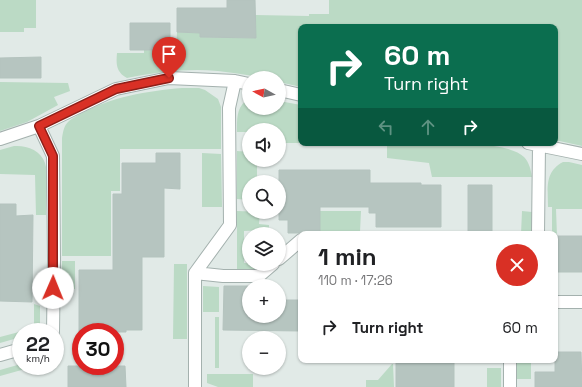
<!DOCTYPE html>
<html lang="en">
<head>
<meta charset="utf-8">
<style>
  :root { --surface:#fff; --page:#f6f6f6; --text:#202124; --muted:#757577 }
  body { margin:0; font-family:"Space Grotesk",sans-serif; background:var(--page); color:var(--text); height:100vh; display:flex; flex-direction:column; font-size:15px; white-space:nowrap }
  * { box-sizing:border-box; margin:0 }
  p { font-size:13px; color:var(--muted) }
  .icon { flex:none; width:22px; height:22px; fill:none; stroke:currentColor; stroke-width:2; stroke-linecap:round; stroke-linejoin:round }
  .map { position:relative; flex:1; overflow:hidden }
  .side { position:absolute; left:298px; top:231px; width:260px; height:132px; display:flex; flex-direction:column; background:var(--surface); border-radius:8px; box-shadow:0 1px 3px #0004 }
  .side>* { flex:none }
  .top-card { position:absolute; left:298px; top:24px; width:260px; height:122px; border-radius:8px; box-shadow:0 1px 3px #0004; background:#0b6e4f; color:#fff; overflow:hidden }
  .needle { width:26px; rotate:278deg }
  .controls { position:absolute; left:242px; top:71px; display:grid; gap:8px }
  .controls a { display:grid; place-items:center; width:44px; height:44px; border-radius:50%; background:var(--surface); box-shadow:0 1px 3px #0004; font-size:20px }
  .speed { position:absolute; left:12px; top:323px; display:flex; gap:8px; font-size:20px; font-weight:700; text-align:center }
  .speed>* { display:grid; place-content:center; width:52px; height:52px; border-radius:50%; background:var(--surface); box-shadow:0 1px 3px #0004; line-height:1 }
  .speed small { font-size:10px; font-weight:400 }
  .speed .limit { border:6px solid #d22; background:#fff; color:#111 }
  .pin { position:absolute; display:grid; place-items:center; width:34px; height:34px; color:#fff; margin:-41px -17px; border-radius:50% 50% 50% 0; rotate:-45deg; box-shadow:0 0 4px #0007 }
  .pin .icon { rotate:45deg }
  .me { position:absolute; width:44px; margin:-22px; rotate:1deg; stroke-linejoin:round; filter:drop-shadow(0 0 3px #0008) }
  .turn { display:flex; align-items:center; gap:14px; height:84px; padding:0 20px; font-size:18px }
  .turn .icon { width:52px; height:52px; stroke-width:2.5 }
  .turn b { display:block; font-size:28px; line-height:34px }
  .lanes { display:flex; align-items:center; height:38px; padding:0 20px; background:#0003; justify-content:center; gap:20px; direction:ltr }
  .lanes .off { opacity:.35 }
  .round { display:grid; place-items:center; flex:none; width:42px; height:42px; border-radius:21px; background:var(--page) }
  .head { display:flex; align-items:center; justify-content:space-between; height:68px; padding:0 20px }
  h1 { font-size:24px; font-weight:800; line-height:30px }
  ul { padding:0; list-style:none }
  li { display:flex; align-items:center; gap:12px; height:56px; padding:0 20px }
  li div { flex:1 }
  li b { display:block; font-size:15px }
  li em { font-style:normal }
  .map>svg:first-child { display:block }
</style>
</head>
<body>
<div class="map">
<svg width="582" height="387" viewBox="0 0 582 387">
  <rect width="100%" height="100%" fill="#e1eae7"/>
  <path fill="#bbdac5" d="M0,0H36V28H24V32H0Z
    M329,0H582V146L555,140V27H301V87L279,82V78C257,78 239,73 218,71C187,68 158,72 127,78C116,72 116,64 117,53H144V50L176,51L177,32L200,33V37L255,38V15L309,16V14H329Z
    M0,82L68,83L70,91L54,97L58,105L27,122L0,131Z
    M182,88H199L205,90L218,99L221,107V149H120V191H111V256H62V138C63,132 64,125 69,121C72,118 77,116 80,114C111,97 147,91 182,88Z
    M249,99V108H279V101L301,105V143H279V130H249V132H237C237,119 236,106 249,99Z
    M387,143C416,143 506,138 524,157C529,162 531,170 532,177H432L429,163L387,158Z
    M14,146C26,145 41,150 45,163C49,175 46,201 46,215H36L35,175L0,174V150Z
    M237,151L249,152V160H257V182H249V200L237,199Z
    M202,153L221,154L222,207H202Z
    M563,162H569L582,165V209H556L557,236H555V234H552V207H548C548,189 544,172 563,162Z
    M237,211L260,212L259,224L269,225V230L244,231V263L259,264V272H237Z
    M315,211H361L360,232H320Z
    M522,211L532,212V234H521Z
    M62,261H75V289H62Z
    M174,264H187V339H173Z
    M203,286L219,287V312H203Z
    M34,304L40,306V332H21V337L0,343V337L34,328Z
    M215,317H219V368H215Z
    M516,360H531V379H517Z
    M21,364V366H36L0,376V370Z
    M392,364H393L394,387H366V380H378Z
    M487,368H501V387H487Z
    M207,374H253V387H218L207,383Z"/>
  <path fill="#b6c5c0" stroke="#b4c3be" d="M227,0H255L256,38L200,37V33L177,32V8H227Z
    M130,23H170V50H130Z
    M41,57V78H0V58Z
    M156,153H180V189L164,188V257H142V330H126V332H79V270H113V194H122V163H156Z
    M279,170H370V183H421V185H441V227H376V213H369V207H320V233H288V220H279Z
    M468,185H492V234H468Z
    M0,204H16V216L33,215L32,302L0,301Z
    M556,236H582V272H555Z
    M224,286H249V316H279V300H301V331L223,330Z
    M555,352H581L582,387H535V372H555Z
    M396,360H454V387H396Z
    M68,366H125L126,387H68Z"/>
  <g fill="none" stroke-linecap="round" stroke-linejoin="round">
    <defs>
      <path id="minor" d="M279,90L301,95
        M39,126L53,156L54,259L53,332
        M0,139L39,126L116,89L169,78L235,81L249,84
        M528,143L582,154
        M538,234L539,145
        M279,259L301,240
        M195,273L223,276H259L273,264
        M555,302H582
        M0,355L21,349
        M195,387V273L230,225L229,108L235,81
        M510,387V360"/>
    </defs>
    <use href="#minor" stroke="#a4b1ae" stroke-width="14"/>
    <use href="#minor" stroke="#fff" stroke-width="12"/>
  </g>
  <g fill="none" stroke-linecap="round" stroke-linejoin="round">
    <defs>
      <path id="route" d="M53,288V156L39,126L116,89L169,78"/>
    </defs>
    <use href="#route" stroke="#8d1f18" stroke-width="10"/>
    <use href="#route" stroke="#d93025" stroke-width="7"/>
  </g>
</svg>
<div class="controls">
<a><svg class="needle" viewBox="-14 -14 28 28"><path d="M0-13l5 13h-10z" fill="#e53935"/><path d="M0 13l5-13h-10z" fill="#757577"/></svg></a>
<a><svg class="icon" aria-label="sound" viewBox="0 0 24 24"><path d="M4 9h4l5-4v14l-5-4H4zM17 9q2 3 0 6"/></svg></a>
<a><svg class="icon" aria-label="search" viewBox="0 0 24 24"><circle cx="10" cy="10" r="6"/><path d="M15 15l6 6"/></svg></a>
<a><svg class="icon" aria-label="layers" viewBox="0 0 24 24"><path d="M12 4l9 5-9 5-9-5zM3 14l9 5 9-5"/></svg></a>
<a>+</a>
<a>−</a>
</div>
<div class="speed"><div>22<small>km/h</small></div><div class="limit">30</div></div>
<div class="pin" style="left:169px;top:78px;background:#d93025"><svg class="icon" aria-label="arrive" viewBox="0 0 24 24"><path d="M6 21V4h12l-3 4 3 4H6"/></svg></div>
<svg class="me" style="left:53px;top:288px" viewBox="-20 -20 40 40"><circle r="19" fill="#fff"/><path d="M0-13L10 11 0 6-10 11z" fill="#d93025"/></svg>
<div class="top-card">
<div class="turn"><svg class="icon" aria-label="right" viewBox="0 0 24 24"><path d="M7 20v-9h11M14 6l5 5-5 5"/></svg><div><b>60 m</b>Turn right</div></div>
<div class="lanes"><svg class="icon off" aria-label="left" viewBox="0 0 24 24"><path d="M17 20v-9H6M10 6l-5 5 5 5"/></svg><svg class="icon off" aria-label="ahead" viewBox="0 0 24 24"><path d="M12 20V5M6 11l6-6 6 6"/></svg><svg class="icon" aria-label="right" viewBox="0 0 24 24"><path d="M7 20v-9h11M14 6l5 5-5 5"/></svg></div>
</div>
<section class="side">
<div class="head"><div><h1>1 min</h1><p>110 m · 17:26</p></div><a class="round" style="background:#d93025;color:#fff"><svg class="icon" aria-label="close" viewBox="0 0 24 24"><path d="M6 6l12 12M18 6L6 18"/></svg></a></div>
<ul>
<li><svg class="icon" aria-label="right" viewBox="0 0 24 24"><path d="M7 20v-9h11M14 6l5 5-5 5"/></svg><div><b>Turn right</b></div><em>60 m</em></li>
</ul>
</section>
</div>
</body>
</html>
